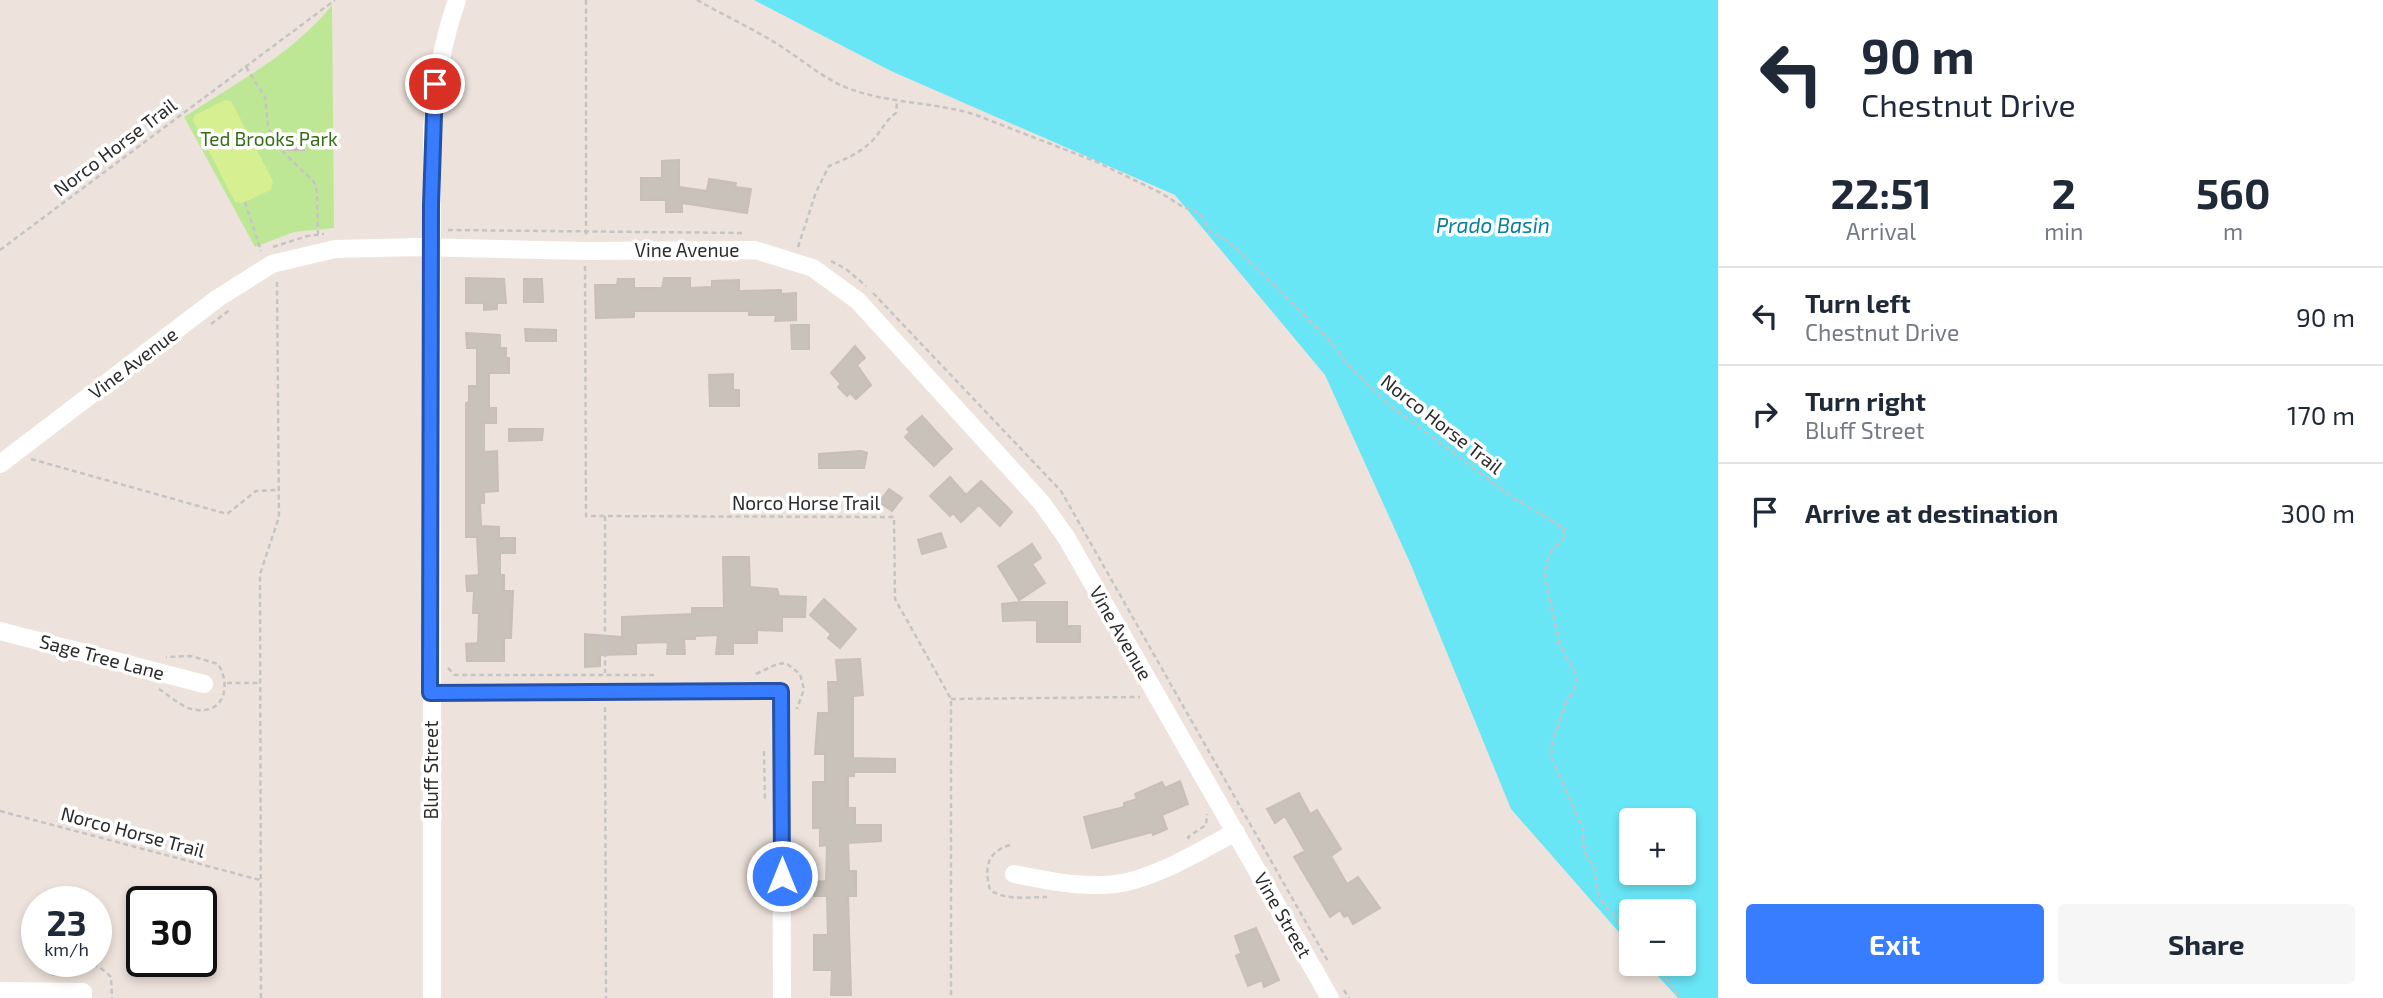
<!DOCTYPE html>
<html lang="en">
<head>
<meta charset="utf-8">
<style>
  :root { --surface:#fff; --page:#f6f6f7; --text:#1f2937; --muted:#747a83; --line:#e0e1e3; --accent:#387cff }
  body { margin:0; font-family:"Exo 2",sans-serif; background:var(--page); color:var(--text); height:100vh; display:flex; flex-direction:column; font-size:26px; white-space:nowrap }
  * { box-sizing:border-box; margin:0 }
  p { font-size:23px; color:var(--muted) }
  .icon { flex:none; width:38px; height:38px; fill:none; stroke:currentColor; stroke-width:2; stroke-linecap:round; stroke-linejoin:round }
  .map { position:relative; flex:1; overflow:hidden }
  .side { display:flex; flex-direction:column; background:var(--surface); width:665px }
  .side>* { flex:none }
  .banner { background:#fff; color:var(--text); overflow:hidden }
  .tools { position:absolute; left:1619px; top:808px; display:grid; gap:14px }
  .tools a { display:grid; place-items:center; width:77px; height:77px; border-radius:7px; background:var(--surface); box-shadow:0 4px 10px #0003; font-size:35px }
  .speed { position:absolute; left:21px; top:886px; display:flex; gap:14px; font-size:35px; font-weight:700; text-align:center }
  .speed>* { display:grid; place-content:center; width:91px; height:91px; border-radius:50%; background:var(--surface); box-shadow:0 4px 10px #0003; line-height:1 }
  .speed small { font-size:18px; font-weight:400 }
  .speed .limit { border:4px solid #111; border-radius:10px; background:#fff; color:#111 }
  .pin { position:absolute; display:grid; place-items:center; width:60px; height:60px; color:#fff; margin:-30px; border:4px solid #fff; border-radius:50%; box-shadow:0 2px 7px #0007 }
  .me { position:absolute; width:77px; margin:-38px; rotate:0deg; stroke-linejoin:round; filter:drop-shadow(0 0 5px #0008) }
  .turn { display:flex; align-items:center; gap:24px; height:147px; padding:0 28px; font-size:32px }
  .turn .icon { width:91px; height:91px; stroke-width:2.5 }
  .turn b { display:block; font-size:49px; line-height:60px }
  .eta { display:flex; justify-content:space-evenly; align-items:center; height:119px; text-align:center }
  .eta b { font-size:42px; font-weight:700; line-height:49px }
  .cta { display:flex; gap:14px; margin-top:auto; padding:14px 28px }
  .cta a { flex:1; height:80px; border-radius:7px; background:var(--accent); color:#fff; font-size:28px; font-weight:700; line-height:80px; text-align:center }
  .cta a+a { background:var(--page); color:var(--text) }
  ul { padding:0; list-style:none }
  li { display:flex; align-items:center; gap:21px; height:98px; padding:0 28px; border-top:2px solid var(--line) }
  li div { flex:1 }
  li b { display:block; font-size:26px }
  li em { font-style:normal }
  main { display:flex; flex:1; min-height:0 }
  .map>svg:first-child { display:block }
</style>
</head>
<body>
<main>
<div class="map">
<svg width="1718" height="998" viewBox="0 0 1718 998">
  <rect width="100%" height="100%" fill="#eee3dc"/>
  <path fill="#bee795" d="M332,5L334,228L294,232L255,247L184,117C236,83 293,54 332,5Z"/>
  <path fill="#d6ef90" d="M225,100L231,101L273,181L271,190L242,203L235,202L193,120L195,115Z"/>
  <path fill="#69e6f6" fill-rule="evenodd" d="M754,0H1718V998H1678L1647,964H1684V912H1631V946L1511,809L1411,565L1325,375L1175,195L891,71ZM1631,821H1684V873H1631Z"/>
  <path fill="#c9c2bb" stroke="#c9bfb6" stroke-width="2" d="M287,136L304,137V150H287Z
    M679,160V187L707,191L709,179L736,183L735,187L751,189L747,213L682,203V212H666V200H641V178H662V161Z
    M466,278L504,279L506,303H497V309L484,310V303H466Z
    M664,278H690V288L712,287V281L739,280V291L781,290V294L796,293V320L775,321L776,315H749V311H634V317L596,318L595,285H617L618,279H634V288H662Z
    M524,279H542L543,302H524Z
    M791,325H809V349H792Z
    M525,329L556,330V341H526Z
    M466,333L500,335V348H506V358H509V373H489V408H496V423H484V452L497,451L498,491L484,492V503H480L481,526L499,527V538H515V553H500V575H504V591H513L511,638H504V661H467L466,644L478,643L479,613H473L474,591H467L466,576L479,575L477,537H466V403L469,402V386H477V348H467Z
    M855,346L865,358L857,365L871,385L856,399L850,393L847,396L838,387L841,384L831,373Z
    M733,374V390H739V406H710L709,375Z
    M922,416L952,449L934,466L905,437L910,432L907,429Z
    M509,429H543L542,440L509,441Z
    M861,451L867,453L864,468H819V454Z
    M950,477L966,495L981,481L1012,512L1000,526L979,505L961,522L953,513L950,516L930,496Z
    M889,489L902,498L892,511L879,502Z
    M941,533L946,547L922,554L918,540Z
    M1032,544L1041,558L1032,564L1045,583L1019,600L998,566Z
    M723,557H749L750,587L777,589L779,596L806,597L805,617H782V631L757,630V643H733V654H716L718,635L695,636V639H684L685,654H667L668,642L636,643V654L600,655V666L585,667V634L622,637V617L692,614V608H724Z
    M824,599L856,629L840,648L828,638L831,634L810,615Z
    M1021,602H1067V626H1080V642H1037V620L1003,621L1002,604Z
    M860,659L863,695L853,696V758L895,759V772H854V776H848V808H855V825H881V841L848,843L849,871H856V896H848L851,995H831L832,970H814V935H828L827,896H814V882L826,881L827,845L820,846V828H813V782H825V754H815L818,713H829L828,682H838L836,660Z
    M1180,781L1188,804L1162,815L1167,829L1153,835L1152,832L1092,848L1084,817L1124,807V803L1137,799L1135,794L1162,782L1165,788Z
    M1299,793L1310,814L1317,810L1341,849L1331,856L1347,884L1358,877L1380,908L1353,924L1348,915L1344,917L1340,910L1330,917L1294,857L1305,851L1285,816L1275,823L1267,809Z
    M1256,928L1279,980L1264,987L1262,980L1248,986L1236,956L1241,953L1235,936Z"/>
  <g fill="none" stroke-linecap="round" stroke-linejoin="round">
    <path stroke="#c4c4c4" stroke-width="2.5" stroke-dasharray="5 3.5" stroke-linecap="butt" d="M586,0V235
      M697,0C723,15 752,28 777,44C802,59 823,79 850,89C891,104 936,102 976,115L1097,162L1161,193L1183,207L1200,213L1210,232L1222,237L1242,254L1332,343L1347,364L1387,403L1512,497L1564,528L1563,539L1551,551L1546,565L1545,579L1560,645L1577,677L1574,691L1567,700L1552,743L1551,757L1583,829V844L1586,856L1594,868L1599,898L1631,936
      M246,67L265,97L268,126L276,145L314,182L317,192L318,234
      M245,202L261,251
      M448,230L742,233
      M273,247L307,236L324,234
      M798,247L816,192L829,166C845,159 861,153 874,139C882,130 885,121 896,113L897,102
      M0,250L335,0
      M831,261L846,269L866,286
      M585,266L586,516L894,517L895,599L951,699V998
      M873,293L1061,491L1329,963
      M211,324L231,309
      M31,459L227,514L256,491L278,490
      M605,516V673
      M448,668L455,675H655
      M756,674L777,664L786,663L800,674L804,689L797,709
      M227,683H260
      M159,689C170,696 183,709 197,710C227,713 230,682 218,664L191,656L166,657
      M951,699L1140,697
      M605,707L606,998
      M764,751L765,802
      M0,811L260,880
      M1189,839L1188,837L1206,825L1207,814
      M1010,845C987,852 984,867 990,890C1007,901 1027,897 1047,897
      M1655,964L1681,998
      M52,975C78,969 88,953 111,977L112,998
      M1344,990L1349,998
      M261,998L260,574L279,517L277,280"/>
    <path stroke="#fff" stroke-width="18" d="M0,464L218,298L272,264L335,249L418,247L586,251L755,250L813,268L858,301L1041,502L1066,537L1330,998
      M0,631L204,684
      M430,693L781,691L782,998
      M1014,874C1050,881 1090,890 1127,882C1165,873 1201,850 1236,832
      M0,991L83,992V998
      M432,998V130C435,84 442,43 457,0"/>
  </g>
  <g fill="none" stroke-linecap="round" stroke-linejoin="round">
    <defs>
      <path id="route" d="M435,84L431,205L430,693L781,691L782,876"/>
    </defs>
    <use href="#route" stroke="#2451a6" stroke-width="18"/>
    <use href="#route" stroke="#387cff" stroke-width="12"/>
  </g>
  <g text-anchor="middle" stroke-width="7" stroke-linejoin="round" paint-order="stroke">
    <g font-size="19" fill="#356d16" stroke="#fff">
      <text x="269" y="146">Ted Brooks Park</text>
    </g>
    <g font-size="19" fill="#2b2b2b" stroke="#fff">
      <text transform="translate(115 147) rotate(-37)" y="7">Norco Horse Trail</text>
      <text x="687" y="257">Vine Avenue</text>
      <text transform="translate(133 363) rotate(-37)" y="7">Vine Avenue</text>
      <text transform="translate(1442 424) rotate(38)" y="7">Norco Horse Trail</text>
      <text x="806" y="510">Norco Horse Trail</text>
      <text transform="translate(1121 633) rotate(60)" y="7">Vine Avenue</text>
      <text transform="translate(102 657) rotate(15)" y="7">Sage Tree Lane</text>
      <text transform="translate(431 770) rotate(-90)" y="7">Bluff Street</text>
      <text transform="translate(133 832) rotate(15)" y="7">Norco Horse Trail</text>
      <text transform="translate(1283 915) rotate(60)" y="7">Vine Street</text>
    </g>
    <g font-size="21" font-style="italic" fill="#06809d" stroke="#fff">
      <text x="1493" y="233">Prado Basin</text>
    </g>
  </g>
</svg>
<div class="tools">
<a>+</a>
<a>−</a>
</div>
<div class="speed"><div>23<small>km/h</small></div><div class="limit">30</div></div>
<div class="pin" style="left:435px;top:84px;background:#d93025"><svg class="icon" aria-label="arrive" viewBox="0 0 24 24"><path d="M6 21V4h12l-3 4 3 4H6"/></svg></div>
<svg class="me" style="left:782px;top:876px" viewBox="-20 -20 40 40"><circle r="17" fill="#387cff" stroke="#fff" stroke-width="3"/><path d="M0-11L8 9 0 5-8 9z" fill="#fff"/></svg>
</div>
<section class="side">
<div class="banner">
<div class="turn"><svg class="icon" aria-label="left" viewBox="0 0 24 24"><path d="M17 20v-9H6M10 6l-5 5 5 5"/></svg><div><b>90 m</b>Chestnut Drive</div></div>
</div>
<div class="eta">
<div><b>22:51</b><p>Arrival</p></div>
<div><b>2</b><p>min</p></div>
<div><b>560</b><p>m</p></div>
</div>
<ul>
<li><svg class="icon" aria-label="left" viewBox="0 0 24 24"><path d="M17 20v-9H6M10 6l-5 5 5 5"/></svg><div><b>Turn left</b><p>Chestnut Drive</p></div><em>90 m</em></li>
<li><svg class="icon" aria-label="right" viewBox="0 0 24 24"><path d="M7 20v-9h11M14 6l5 5-5 5"/></svg><div><b>Turn right</b><p>Bluff Street</p></div><em>170 m</em></li>
<li><svg class="icon" aria-label="arrive" viewBox="0 0 24 24"><path d="M6 21V4h12l-3 4 3 4H6"/></svg><div><b>Arrive at destination</b></div><em>300 m</em></li>
</ul>
<div class="cta"><a>Exit</a><a>Share</a></div>
</section>
</main>
</body>
</html>
